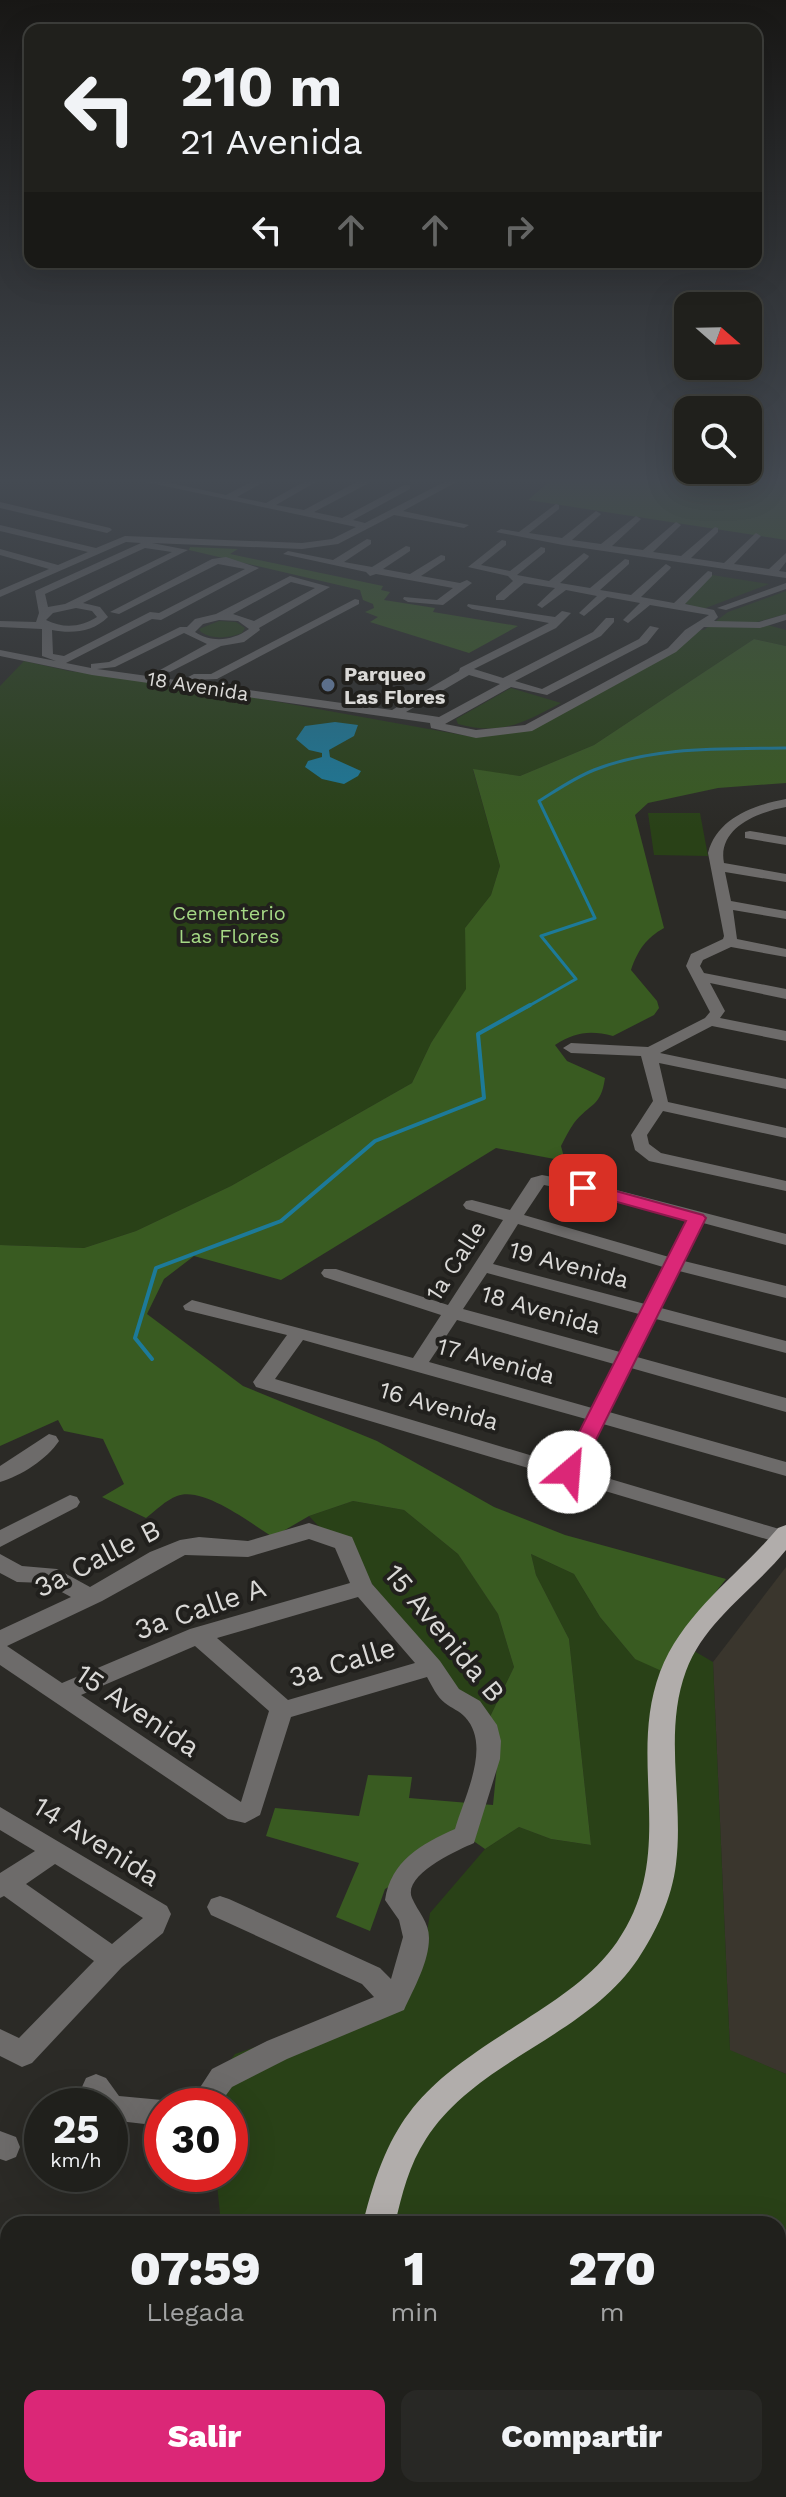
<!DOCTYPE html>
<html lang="es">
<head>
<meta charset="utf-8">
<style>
  :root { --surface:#20201c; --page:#282825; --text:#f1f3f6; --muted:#a2a3a3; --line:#3d3e3b; --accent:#db2777 }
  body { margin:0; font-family:"Work Sans",sans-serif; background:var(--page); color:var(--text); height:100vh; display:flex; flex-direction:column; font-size:30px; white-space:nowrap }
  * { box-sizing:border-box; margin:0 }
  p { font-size:26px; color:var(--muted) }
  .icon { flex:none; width:44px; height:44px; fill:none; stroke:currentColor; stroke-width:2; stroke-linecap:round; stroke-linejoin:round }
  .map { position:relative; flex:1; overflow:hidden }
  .sheet { position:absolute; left:0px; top:2216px; width:786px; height:282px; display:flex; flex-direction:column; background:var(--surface); border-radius:24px 24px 0 0; box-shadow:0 8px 32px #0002,0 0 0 2px var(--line) }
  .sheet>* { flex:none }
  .guide { position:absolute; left:24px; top:24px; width:738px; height:244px; border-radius:16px; box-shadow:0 8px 32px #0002,0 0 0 2px var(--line); background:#20201c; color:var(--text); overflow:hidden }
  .needle { width:52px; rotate:110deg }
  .buttons { position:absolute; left:674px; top:292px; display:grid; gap:16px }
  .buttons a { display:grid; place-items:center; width:88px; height:88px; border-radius:16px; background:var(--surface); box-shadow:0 8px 32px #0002,0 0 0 2px var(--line); font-size:40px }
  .speed { position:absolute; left:24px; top:2088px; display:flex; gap:16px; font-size:40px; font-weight:700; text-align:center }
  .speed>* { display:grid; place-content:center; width:104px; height:104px; border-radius:50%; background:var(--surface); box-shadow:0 8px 32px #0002,0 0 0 2px var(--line); line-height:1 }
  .speed small { font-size:20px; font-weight:400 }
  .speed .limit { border:12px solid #d22; background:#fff; color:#111 }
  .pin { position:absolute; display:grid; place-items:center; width:68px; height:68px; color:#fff; margin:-34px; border-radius:16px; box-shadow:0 4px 12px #0006 }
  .me { position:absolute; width:88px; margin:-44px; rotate:27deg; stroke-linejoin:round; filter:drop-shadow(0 0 6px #0008) }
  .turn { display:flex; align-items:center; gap:28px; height:168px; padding:0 24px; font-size:36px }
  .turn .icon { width:104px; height:104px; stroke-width:2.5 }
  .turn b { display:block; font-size:56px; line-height:68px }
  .lanes { display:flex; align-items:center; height:76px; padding:0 24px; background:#0003; justify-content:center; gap:40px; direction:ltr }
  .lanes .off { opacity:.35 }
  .eta { display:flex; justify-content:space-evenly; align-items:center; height:136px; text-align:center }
  .eta b { font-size:48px; font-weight:800; line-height:56px }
  .button { display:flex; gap:16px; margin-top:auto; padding:16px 24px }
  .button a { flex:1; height:92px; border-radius:16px; background:var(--accent); color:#fff; font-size:32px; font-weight:800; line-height:92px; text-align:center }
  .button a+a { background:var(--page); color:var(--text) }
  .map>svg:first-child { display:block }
</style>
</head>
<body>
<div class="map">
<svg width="786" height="2497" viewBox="0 0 786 2497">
  <rect width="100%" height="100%" fill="#2b2a26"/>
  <path fill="#3a362d" d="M786,1567V2074L730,2051L713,1662Z"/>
  <path fill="#294117" d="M712,575L769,584L703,609L683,603Z
    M786,591V614L757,622L786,630V646L754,639L594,745L520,776L473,770L500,866L491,895L465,928L467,989L431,1043L412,1083L231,1186L136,1231L84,1248L0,1245V686L24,661L69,671L196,687L473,737L521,731L676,649L695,630H704L728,612Z
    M219,621L236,622L245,628L242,633C229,638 213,640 201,632L199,629Z
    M511,688L561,703C523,723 501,736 458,724L456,719Z
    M648,813H700L708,856L654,855Z
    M353,1501L404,1510L458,1554L498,1614L514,1667L488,1721L460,1692L368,1579L309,1516Z
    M531,1554L574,1574L600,1617L635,1659L677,1641L713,1662L730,2050L786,2074V2497H201L200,2490H778V2224H221L216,2174H230V2106H213L216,2080L235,2054L387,2001L426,1939L430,1913L485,1849L519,1827L551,1839L591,1845L569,1639L536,1575Z"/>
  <path fill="#395b21" d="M552,479H786V540L528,500Z
    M190,547L238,549L230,554L383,586L381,590L390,592L384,600L435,608L433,612L518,626L469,653L370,622L378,617L365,612L374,608L373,604L363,600L360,590L189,550Z
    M754,639L786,646V783L718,788L648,803L635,815L664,928C646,938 638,950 631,970L657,1001L659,1008L654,1015L613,1036C590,1030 575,1032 555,1045L567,1061L605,1078C601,1107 590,1103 574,1123C569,1130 565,1138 561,1146L565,1161L496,1148L281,1280L194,1256L164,1279L147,1314L243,1386L377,1441L494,1507L565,1535L726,1579L677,1641L664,1672L635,1659L600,1617L574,1574L531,1554L536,1575L569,1639L591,1845L551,1839L519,1827L485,1849L472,1840L385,1889L370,1931L336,1917L359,1863L266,1836L275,1808L359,1816L368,1775L412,1777L409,1798L493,1805L498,1755L488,1721L514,1667L498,1614L458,1554L404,1510L353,1501L309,1516L273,1537C250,1523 203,1486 177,1496C166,1500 155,1511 146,1518L102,1497L124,1484L103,1439L64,1431L58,1420L0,1446V1245L84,1248L136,1231L231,1186L412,1083L431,1043L466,989L465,928L491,895L500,866L473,769L520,776L594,745Z"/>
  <path fill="#1d7a99" d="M335,722L358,725L354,736L329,750L330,757L361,771L358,776L344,784L322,779L305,767L308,761L322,757V753L309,750L296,739L305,726Z"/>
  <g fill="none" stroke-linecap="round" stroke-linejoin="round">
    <path stroke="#1d7a99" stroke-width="3" d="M527,1007L576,979L541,936L595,918L539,801C557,790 574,778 594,770C654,746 722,749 786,748"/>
    <path stroke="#1d7a99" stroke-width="4" d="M152,1359L135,1338L156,1268L281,1221L375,1141L484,1098L478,1034L530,1005"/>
    <path fill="#6d6b6a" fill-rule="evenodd" d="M132,479H152L226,495L257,479H269L237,497L266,503L309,479H321L276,505L304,510L362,479H370L369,483L314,512L342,518L404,485H410V489L353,520L365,523L450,479H462L403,511L469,525L464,528L394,515L338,544L302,549L152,543L188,550L83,603L100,607L108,617C93,632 72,634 52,630L53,654L64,656L150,612L159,613L245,569L218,564L119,614L110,612L212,559L226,557L259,568L161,620L152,619L66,663L91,668V664L109,662L180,627H187L195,619L216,614L290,576L330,587L259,628L260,630L244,642L221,646L170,672L160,670L207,644L184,633L115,667L97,669L392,710L459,671L460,668L549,623L472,609L467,606L468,604L555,617L562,611L571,613L556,628L474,669L503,678L593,632L606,618H614V622L601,636L515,681L542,689L639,639L650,626L659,628L647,643L547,695L511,687L445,724L476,730L525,725L668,648L685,630L709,615L650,605L628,623L623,620L640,603L607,597L584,616L579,613L597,596L566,590L542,608L537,605L555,588L524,583L504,600H496V596L513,581L508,576L468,567L502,540L506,541V545L481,565L510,571L541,547L545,548V552L517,575L549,581L584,553L589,556L588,558L560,583L590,588L625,559L629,560V564L600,590L631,595L666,564L671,567L670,569L641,597L674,603L708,571L712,572V576L685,604L714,610L718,617L714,621L759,622L786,614V620L760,628L704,627L676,652L532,731L476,738L431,728L430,723L92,675L0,656V650L56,661L42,656V629L0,627V621L36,622L39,613L35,591L141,543L126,542L0,597V590L49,569L0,555V549L58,565L88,552L0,531V525L96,548L125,536L302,543L332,539L356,527ZM145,548L172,552L65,604L48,607L45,594ZM291,582L315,588L254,621L233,614ZM76,608L92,611L97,617C81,627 64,629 46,620L53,613ZM219,620L238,621L249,629C232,641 212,643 195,632L203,624ZM469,675L500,684L439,717L406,712Z
      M0,502L110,528L112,530L107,533L0,508Z
      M556,504L559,505V509L529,533L562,538L596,511L601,514L599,516L572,540L601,544L636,516L641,519L639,521L612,546L643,550L676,522L681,525L679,527L653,552L681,556L715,527L718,528V532L691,558L724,563L756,533L761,536L759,538L734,564L769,569L786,553V562L779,571L786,572V578L563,545L496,532L501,529L519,532Z
      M367,539L371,540V544L344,562L372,567L406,546L410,547V551L383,569L410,574L441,555L445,556V560L421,576L460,583L467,580L472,583L443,605L408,602L403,599L404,597L437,600L453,588L376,574L370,576L366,572L283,554L288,551L333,560Z
      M786,583V589L726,610L717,608Z
      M355,599L359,600V604L217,679L194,680L188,677L194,674H211Z
      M786,799V807C758,812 717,828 724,863L786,874V882L725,872L731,901L786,911V919L733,910L737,939L786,949V957L731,947L703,960L700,966L704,973L786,989V999L710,983L725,1011L720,1018L786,1031V1041L712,1026L660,1053L786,1079V1089L659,1063L668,1102L786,1128V1138L663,1111L647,1135L649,1144L661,1153L786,1181V1191L649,1161L635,1150L631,1135L653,1101L641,1056L571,1053L563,1048L571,1043L648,1047L705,1018L710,1012L686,966L691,954L723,939L724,936L708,853C717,818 754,805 786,799Z
      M750,831L786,837V845L745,838V832Z
      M542,1175L605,1187L786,1234V1245L703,1223L684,1261L786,1286V1298L679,1271L661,1308L786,1341V1353L656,1319L637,1357L786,1398V1412L631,1368L609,1412L786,1462V1476L603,1424L580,1470L786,1531V1545L256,1387L253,1382L287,1335L185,1310L183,1306L192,1300L413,1358L441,1315L324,1277L321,1273L324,1269H336L448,1305L503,1220L466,1209L463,1205L466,1201L472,1200L510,1210L531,1178ZM544,1185L604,1197L688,1219L669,1257L524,1215ZM518,1224L663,1267L645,1304L493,1264ZM487,1273L639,1314L620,1352L463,1309ZM457,1320L614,1364L592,1408L429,1362ZM303,1340L586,1419L563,1465L275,1379Z
      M49,1434L56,1436L59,1441C47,1459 21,1476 0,1482V1466Z
      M70,1495L77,1497L80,1502L77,1507L0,1547V1530Z
      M309,1523L352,1537L372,1584L440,1661L459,1689L480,1701L497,1725L501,1741L500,1759L474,1843C458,1850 402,1875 412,1898C418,1912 429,1922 429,1938C429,1962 414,1988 404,2010L287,2059L232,2087L218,2106H188L212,2069L267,2041L374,1997L362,1984L211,1915L207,1907L211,1899L220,1896L229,1899L380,1968L391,1979L403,1937L399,1920L385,1900C391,1861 421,1844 455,1829C464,1797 492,1746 465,1717C460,1711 451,1708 445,1703C437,1697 432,1686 427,1677L291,1717L260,1815L245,1823L228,1819L0,1665V1630L71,1597L45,1583L17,1582L0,1573V1554L22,1566L57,1569L90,1587L150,1552L180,1540L199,1537L248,1541ZM309,1539L335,1548L350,1583L190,1629L62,1683L7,1646L102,1601L185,1555L248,1557ZM358,1597L415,1663L288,1700L217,1638ZM195,1646L269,1711L241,1802L81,1695Z
      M0,1807L167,1906L171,1914L163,1933L122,1967L32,2063L22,2067L0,2056V2029L19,2038L94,1961L4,1896L0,1898V1873L35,1851L0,1830ZM55,1864L143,1918L112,1944L26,1884Z
      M96,2074L106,2078L119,2096L162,2100L172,2104L173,2106H162V2126L110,2120V2106H94L82,2087L86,2078Z
      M0,2131L16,2137L20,2147L16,2157L6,2161L0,2159Z
      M8,2398V2430L0,2432V2400Z
      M136,2490H168L167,2497H135Z"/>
    <path fill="#b1adab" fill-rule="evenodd" d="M786,1525V1550C753,1591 705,1620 686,1671C663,1733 684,1801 676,1864C672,1898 656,1932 638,1959C585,2038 477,2059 426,2139C409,2165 402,2194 395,2224H363C391,2108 428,2082 525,2020C559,1998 593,1976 617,1942C679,1852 626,1763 660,1672C683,1612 738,1576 778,1528Z
      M371,2490H407L410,2497H374Z"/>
  </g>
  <linearGradient id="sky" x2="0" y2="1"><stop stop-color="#181715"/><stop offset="0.58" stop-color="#444a52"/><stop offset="1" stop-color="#444a52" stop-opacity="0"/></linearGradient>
  <rect width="786" height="829" fill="url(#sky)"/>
  <path fill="#db2777" stroke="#8e194d" stroke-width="2" d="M583,1182L703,1215L706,1218L580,1472L577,1477H562L559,1472L686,1221L577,1191L575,1188L577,1184Z"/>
  <circle fill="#5c6f8a" stroke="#21201d" stroke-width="3" cx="328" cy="685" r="8"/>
  <g text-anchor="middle" stroke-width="8" stroke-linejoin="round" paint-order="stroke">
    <g font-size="20" font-weight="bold" fill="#dad9d7" stroke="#21201d" text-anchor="start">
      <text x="344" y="681">Parqueo<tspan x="344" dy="23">Las Flores</tspan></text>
    </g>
    <g font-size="20" fill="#dad9d7" stroke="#21201d">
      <text transform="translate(198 686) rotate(9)" y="7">18 Avenida</text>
    </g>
    <g font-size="20" fill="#a5d985" stroke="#21201d">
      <text x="229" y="920">Cementerio<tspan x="229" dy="23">Las Flores</tspan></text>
    </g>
    <g font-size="24" fill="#dad9d7" stroke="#21201d">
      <text transform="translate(456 1261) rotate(-57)" y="8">1a Calle</text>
      <text transform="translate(569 1265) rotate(15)" y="8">19 Avenida</text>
      <text transform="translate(541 1310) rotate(16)" y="8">18 Avenida</text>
      <text transform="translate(496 1361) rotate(15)" y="8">17 Avenida</text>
      <text transform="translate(439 1406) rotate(16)" y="8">16 Avenida</text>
    </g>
    <g font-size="28" fill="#dad9d7" stroke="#21201d">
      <text transform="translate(97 1558) rotate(-27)" y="10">3a Calle B</text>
      <text transform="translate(200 1608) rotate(-19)" y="10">3a Calle A</text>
      <text transform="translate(445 1633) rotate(50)" y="10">15 Avenida B</text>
      <text transform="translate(342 1662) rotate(-17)" y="10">3a Calle</text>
      <text transform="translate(138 1710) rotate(34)" y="10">15 Avenida</text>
      <text transform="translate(97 1841) rotate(32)" y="10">14 Avenida</text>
    </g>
  </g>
</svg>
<div class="buttons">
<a><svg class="needle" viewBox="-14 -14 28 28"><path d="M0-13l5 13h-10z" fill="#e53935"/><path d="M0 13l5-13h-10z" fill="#a2a3a3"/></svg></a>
<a><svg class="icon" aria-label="search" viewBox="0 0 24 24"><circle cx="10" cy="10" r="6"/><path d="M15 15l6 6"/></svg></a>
</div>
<div class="speed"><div>25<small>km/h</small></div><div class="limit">30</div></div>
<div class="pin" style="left:583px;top:1188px;background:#d93025"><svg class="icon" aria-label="arrive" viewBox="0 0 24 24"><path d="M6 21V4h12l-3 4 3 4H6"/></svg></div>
<svg class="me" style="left:569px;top:1472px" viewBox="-20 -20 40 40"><circle r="19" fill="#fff"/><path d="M0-13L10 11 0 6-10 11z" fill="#db2777"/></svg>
<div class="guide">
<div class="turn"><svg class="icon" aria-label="left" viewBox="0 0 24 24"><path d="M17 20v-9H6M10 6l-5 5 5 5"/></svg><div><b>210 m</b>21 Avenida</div></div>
<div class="lanes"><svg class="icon" aria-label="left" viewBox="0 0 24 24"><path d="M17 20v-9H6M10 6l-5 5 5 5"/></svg><svg class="icon off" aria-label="ahead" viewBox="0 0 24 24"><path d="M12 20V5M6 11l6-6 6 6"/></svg><svg class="icon off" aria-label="ahead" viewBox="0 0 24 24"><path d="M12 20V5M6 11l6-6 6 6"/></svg><svg class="icon off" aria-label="right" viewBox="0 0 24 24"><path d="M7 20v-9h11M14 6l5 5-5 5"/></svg></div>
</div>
<section class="sheet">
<div class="eta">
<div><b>07:59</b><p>Llegada</p></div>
<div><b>1</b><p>min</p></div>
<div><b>270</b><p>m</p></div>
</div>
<div class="button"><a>Salir</a><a>Compartir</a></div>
</section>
</div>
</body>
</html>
